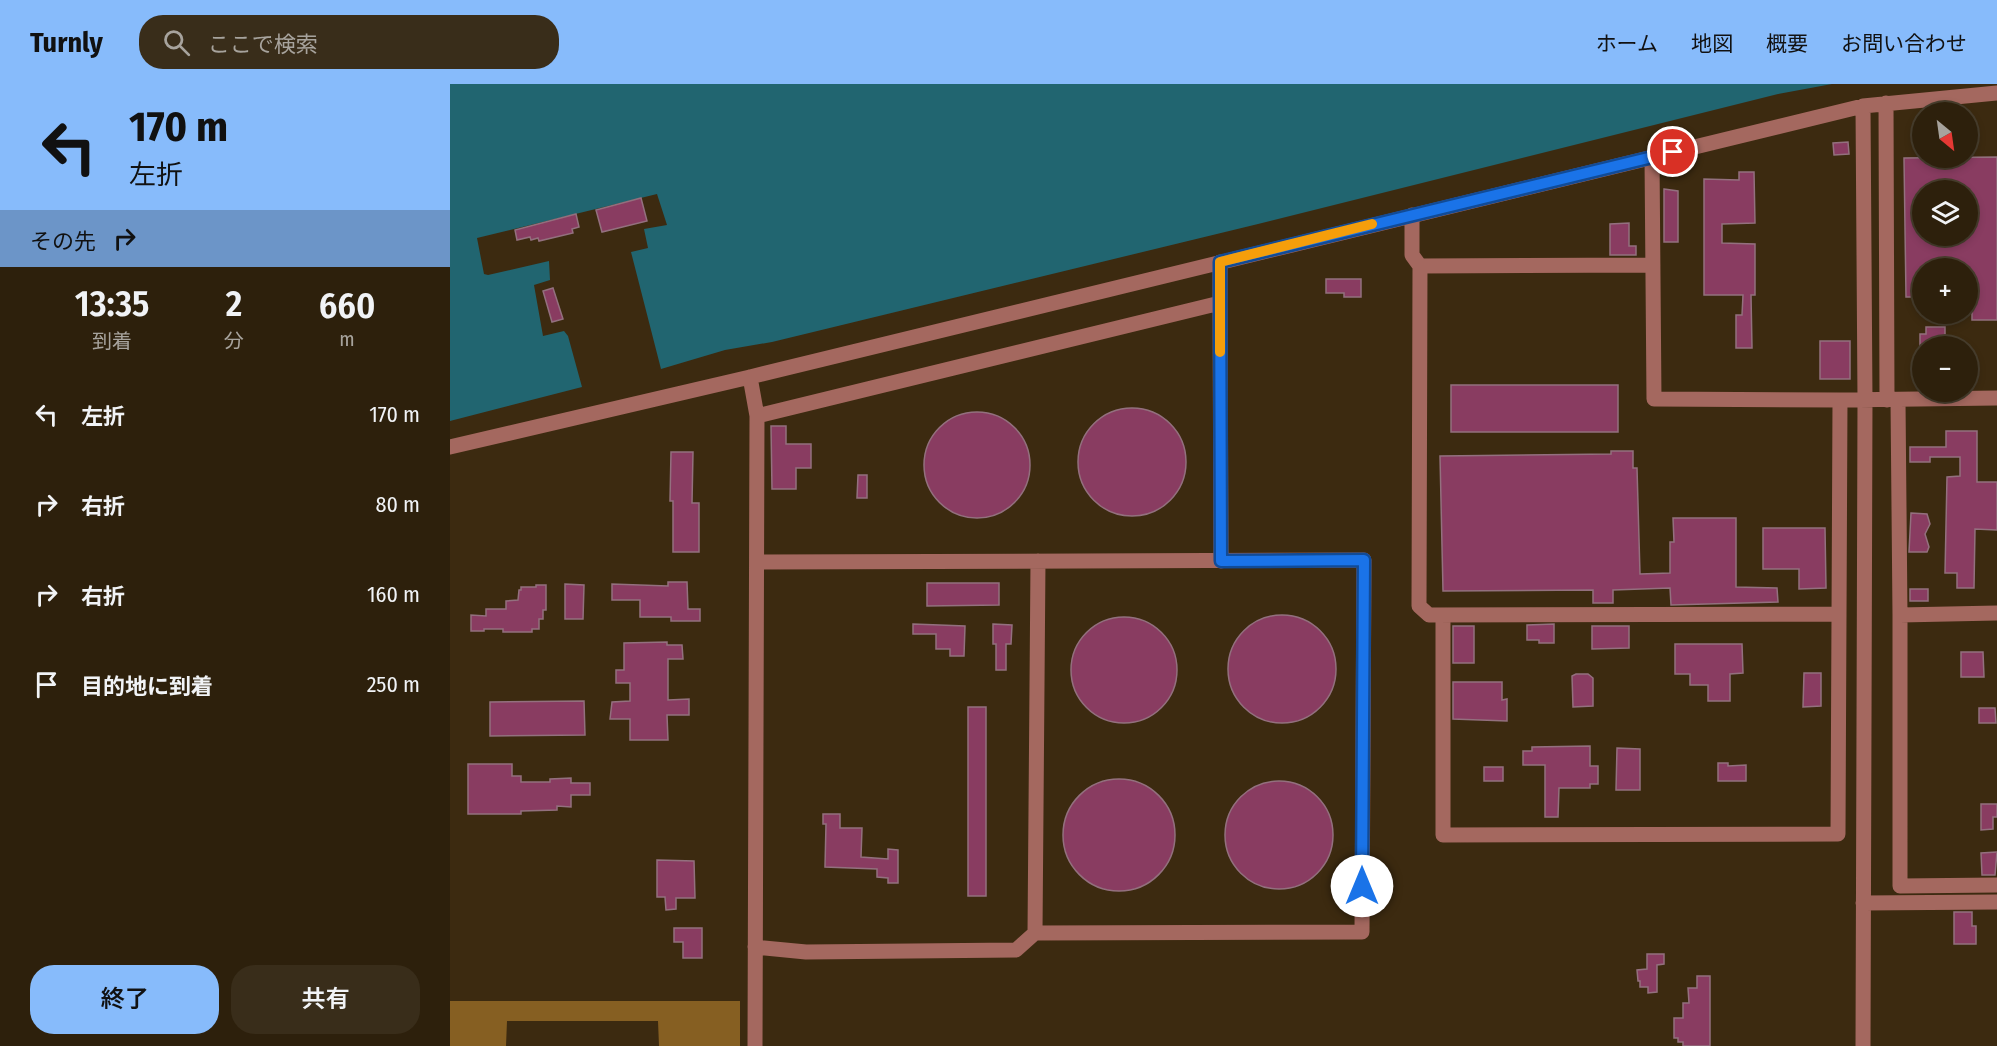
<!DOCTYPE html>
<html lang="ja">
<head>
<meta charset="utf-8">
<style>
  :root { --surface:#2d200c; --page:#392d1a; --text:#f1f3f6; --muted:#a7a39d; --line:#483e2d; --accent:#87bbfb }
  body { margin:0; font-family:"Fira Sans Condensed","Noto Sans JP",sans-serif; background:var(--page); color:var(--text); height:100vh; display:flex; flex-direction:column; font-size:22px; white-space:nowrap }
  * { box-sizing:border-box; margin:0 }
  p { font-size:20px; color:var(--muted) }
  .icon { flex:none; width:33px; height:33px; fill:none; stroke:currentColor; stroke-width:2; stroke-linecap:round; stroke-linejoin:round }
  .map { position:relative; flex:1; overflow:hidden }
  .details { display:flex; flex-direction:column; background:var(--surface); width:450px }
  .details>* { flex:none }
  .banner { background:#87bbfb; color:#111; overflow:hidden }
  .needle { width:39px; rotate:151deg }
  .buttons { position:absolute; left:1462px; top:18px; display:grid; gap:12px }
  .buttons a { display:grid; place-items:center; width:66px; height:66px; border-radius:50%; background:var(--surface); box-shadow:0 3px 9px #0003,0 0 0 2px var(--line); font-size:30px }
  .pin { position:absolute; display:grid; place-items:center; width:51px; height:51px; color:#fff; margin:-26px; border:3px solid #fff; border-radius:50%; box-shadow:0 2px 6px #0007 }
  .me { position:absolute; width:66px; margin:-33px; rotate:0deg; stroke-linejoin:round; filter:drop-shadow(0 0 4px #0008) }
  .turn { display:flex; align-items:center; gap:21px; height:126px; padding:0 30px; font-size:27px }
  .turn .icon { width:78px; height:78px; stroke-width:2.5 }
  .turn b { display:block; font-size:42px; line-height:51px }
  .then { display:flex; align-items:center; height:57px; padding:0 30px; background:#0003; gap:12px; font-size:22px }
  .eta { display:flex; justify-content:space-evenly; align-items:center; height:102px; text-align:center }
  .eta b { font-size:36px; font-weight:600; line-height:42px }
  .cta { display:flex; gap:12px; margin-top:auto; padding:12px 30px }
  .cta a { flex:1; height:69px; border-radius:24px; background:var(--accent); color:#111; font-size:24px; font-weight:600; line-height:69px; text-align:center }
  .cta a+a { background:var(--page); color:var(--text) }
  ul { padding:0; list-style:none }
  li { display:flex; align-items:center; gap:18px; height:90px; padding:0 30px }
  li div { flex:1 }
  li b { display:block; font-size:22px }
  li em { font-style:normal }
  header { display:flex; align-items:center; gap:36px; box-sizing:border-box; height:84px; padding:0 30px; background:var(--accent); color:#111 }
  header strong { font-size:28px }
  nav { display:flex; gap:33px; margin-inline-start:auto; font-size:21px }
  .search { width:420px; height:54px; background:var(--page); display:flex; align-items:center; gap:15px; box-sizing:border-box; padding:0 21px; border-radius:24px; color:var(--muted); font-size:22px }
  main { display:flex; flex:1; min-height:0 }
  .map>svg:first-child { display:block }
</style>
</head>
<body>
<header>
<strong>Turnly</strong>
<div class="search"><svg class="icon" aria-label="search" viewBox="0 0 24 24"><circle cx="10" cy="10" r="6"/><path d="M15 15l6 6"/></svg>ここで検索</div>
<nav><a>ホーム</a><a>地図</a><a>概要</a><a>お問い合わせ</a></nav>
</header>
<main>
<section class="details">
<div class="banner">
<div class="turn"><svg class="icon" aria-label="left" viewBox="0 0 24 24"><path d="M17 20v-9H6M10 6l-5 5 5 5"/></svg><div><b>170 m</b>左折</div></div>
<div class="then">その先<svg class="icon" aria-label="right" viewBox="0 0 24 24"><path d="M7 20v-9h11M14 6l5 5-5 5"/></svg></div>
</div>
<div class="eta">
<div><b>13:35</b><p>到着</p></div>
<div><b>2</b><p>分</p></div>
<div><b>660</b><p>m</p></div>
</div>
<ul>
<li><svg class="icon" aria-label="left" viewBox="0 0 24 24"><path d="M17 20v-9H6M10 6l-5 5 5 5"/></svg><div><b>左折</b></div><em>170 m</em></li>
<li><svg class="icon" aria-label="right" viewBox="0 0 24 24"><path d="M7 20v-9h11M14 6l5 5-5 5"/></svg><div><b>右折</b></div><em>80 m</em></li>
<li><svg class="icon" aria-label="right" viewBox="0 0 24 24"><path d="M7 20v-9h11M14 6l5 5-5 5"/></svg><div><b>右折</b></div><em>160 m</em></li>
<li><svg class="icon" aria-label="arrive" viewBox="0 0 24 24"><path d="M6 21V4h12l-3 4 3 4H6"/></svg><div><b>目的地に到着</b></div><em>250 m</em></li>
</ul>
<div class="cta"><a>終了</a><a>共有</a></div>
</section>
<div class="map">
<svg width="1547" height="962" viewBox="0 0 1547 962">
  <rect width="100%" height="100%" fill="#3c2a10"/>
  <path fill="#865f22" d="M0,917H290V962H209L208,937H57L56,962H0Z"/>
  <path fill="#216570" d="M0,0H1382L1328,10L808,140L322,258L275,266L211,285L181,168L198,164L194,145L217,141L207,110L27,154L34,190L38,191L99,177L100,196L84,201L93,252L114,247L118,252L132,303L0,337Z"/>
  <path fill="#893c61" stroke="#93707e" stroke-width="1.5" fill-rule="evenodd" d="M1398,58L1399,70L1384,71L1383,59Z
    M1547,73V236H1522V212H1518V184H1473V213H1456L1454,74ZM1473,106H1518V152H1473Z
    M1289,88H1304L1305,139L1272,140V159L1305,160V211H1301L1302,264H1286V231H1292L1293,211H1254V95L1289,96Z
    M1214,105L1228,107V158H1214Z
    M191,114L197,137L152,148L146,126Z
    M126,130L129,143L122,145L123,149L89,157L88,154L81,156L80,153L67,156L65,146Z
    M1179,139V162H1186V171H1160V140Z
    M876,195H911V213H894V209H876Z
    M103,204L113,235L102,238L93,207Z
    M1476,243H1495V262H1470V250H1476Z
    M1370,257H1400V295H1370Z
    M1001,301H1168V348H1001Z
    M628 378a54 54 0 1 1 108 0a54 54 0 1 1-108 0Z
    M474 381a53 53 0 1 1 106 0a53 53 0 1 1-106 0Z
    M321,342H336V360H361V384H346V405H322Z
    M1496,347H1527V398H1547V446L1525,445L1524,504H1507V489H1495L1497,393L1510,392V373H1480V378H1460V363H1496Z
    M1161,367H1183V384H1187L1190,490L1220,489V458H1224L1223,434H1286V503L1327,504L1328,518L1221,521L1220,504L1163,506V519H1143V506L993,507L990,372L1161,370Z
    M221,368H243L242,419H249V468H223V417H220Z
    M408,391H417V414H407Z
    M1461,429L1477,430L1480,440L1475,450L1479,463L1477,468H1459Z
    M1313,444H1375L1376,504L1349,505V485H1313Z
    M218,498H237L238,525H250V537H221V533H190V516H162V500L218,502Z
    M477,499H549V521L477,522Z
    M115,500L134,501L133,535H115Z
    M86,501H96V526H93V535H89V545H82V548H53V545H34V547H21V531L36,532V525H56V517L68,516L69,506H71V503H86Z
    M1460,505H1478V517H1460Z
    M778 585a54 54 0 1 1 108 0a54 54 0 1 1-108 0Z
    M621 586a53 53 0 1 1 106 0a53 53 0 1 1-106 0Z
    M463,540L515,542L514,572H500V565H486V550H463Z
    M543,540L562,541L561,560H556V586H546V560H543Z
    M1104,540V559H1089V556H1077V541Z
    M1003,542H1024V579H1003Z
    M1142,542H1179V564L1142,565Z
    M217,558V561H232L233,575H218V616L239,615V631H217L218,656H180V635H160L162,618L180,617V599H166V586H174V559Z
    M1225,560H1292L1293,589L1280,590V617H1258V601H1240V590H1225Z
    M1511,568H1533L1534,593H1511Z
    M1354,589H1371V622L1353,623Z
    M1126,590H1138L1143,594V622L1123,623L1122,592Z
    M1003,598H1052V616L1057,615V637L1003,635Z
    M134,617L135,651L40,652V618Z
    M518,623H536V812H518Z
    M1529,624H1545L1546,639H1529Z
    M1140,662V682H1148V700H1140V704H1109L1108,733H1095V681H1073V667H1082V663Z
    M1167,664L1190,665V706H1166Z
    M1268,679H1278V682L1296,681V697H1268Z
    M18,680H62V692H71V698H100V695L121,694V699H140V711H121V723L107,722V726L71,727V730H18Z
    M1034,683H1053V697H1034Z
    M613 751a56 56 0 1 1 112 0a56 56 0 1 1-112 0Z
    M775 751a54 54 0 1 1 108 0a54 54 0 1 1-108 0Z
    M1531,720H1547V733H1543V745L1531,746Z
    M373,730H390V744H412L411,773L438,775V765L448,766V799H438V794L427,793V785L375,783L376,740H373Z
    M1547,768L1545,791H1532L1531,769Z
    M207,776L244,777L245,814H226V825L216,826L215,813H207Z
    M1504,828H1522V842H1526V860H1504Z
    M224,844H252V874H233V858H224Z
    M1197,870H1214V880L1207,881V908L1198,909V903H1190V897H1188L1187,886L1197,885Z
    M1247,892H1260V962H1233V958H1228V954H1224V934H1233V919H1239L1238,904H1247Z"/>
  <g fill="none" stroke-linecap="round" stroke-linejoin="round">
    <path stroke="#a4685f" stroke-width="15" d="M1436,19L1437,316
      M1413,22L1415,316L1413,962
      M1202,73L1204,315L1390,316L1547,314
      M962,131V171L970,182
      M1203,181L970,182L969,522L979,531L1389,530
      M770,219V178
      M300,293L307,332L305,962
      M1448,316L1450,531V802L1547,801
      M307,332L770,219L771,477
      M0,363L300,293L1413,22L1547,9
      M993,531V751L1388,750L1390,316
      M1450,531L1547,529
      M1413,819L1547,818
      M585,849L588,477
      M305,863L356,868L566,866L585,849L912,848L914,476L307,478"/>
  </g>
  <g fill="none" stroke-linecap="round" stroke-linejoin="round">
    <defs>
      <path id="route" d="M912,802L914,476L771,477L770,178L1223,68"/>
    </defs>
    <use href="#route" stroke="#114b97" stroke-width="15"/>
    <use href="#route" stroke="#1a73e8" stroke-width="10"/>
    <path stroke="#f59e0b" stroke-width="10" d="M770,268V178L922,140"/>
  </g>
</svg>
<div class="buttons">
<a><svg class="needle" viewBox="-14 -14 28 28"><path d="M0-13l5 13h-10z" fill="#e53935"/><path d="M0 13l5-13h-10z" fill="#a7a39d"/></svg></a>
<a><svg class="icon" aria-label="layers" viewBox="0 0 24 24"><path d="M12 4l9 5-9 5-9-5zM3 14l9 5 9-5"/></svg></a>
<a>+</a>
<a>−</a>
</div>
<div class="pin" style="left:1223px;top:68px;background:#d93025"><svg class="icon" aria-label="arrive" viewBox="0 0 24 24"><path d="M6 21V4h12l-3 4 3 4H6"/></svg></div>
<svg class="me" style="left:912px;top:802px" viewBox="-20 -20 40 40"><circle r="19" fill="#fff"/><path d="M0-13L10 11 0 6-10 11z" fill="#1a73e8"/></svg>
</div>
</main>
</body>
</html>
